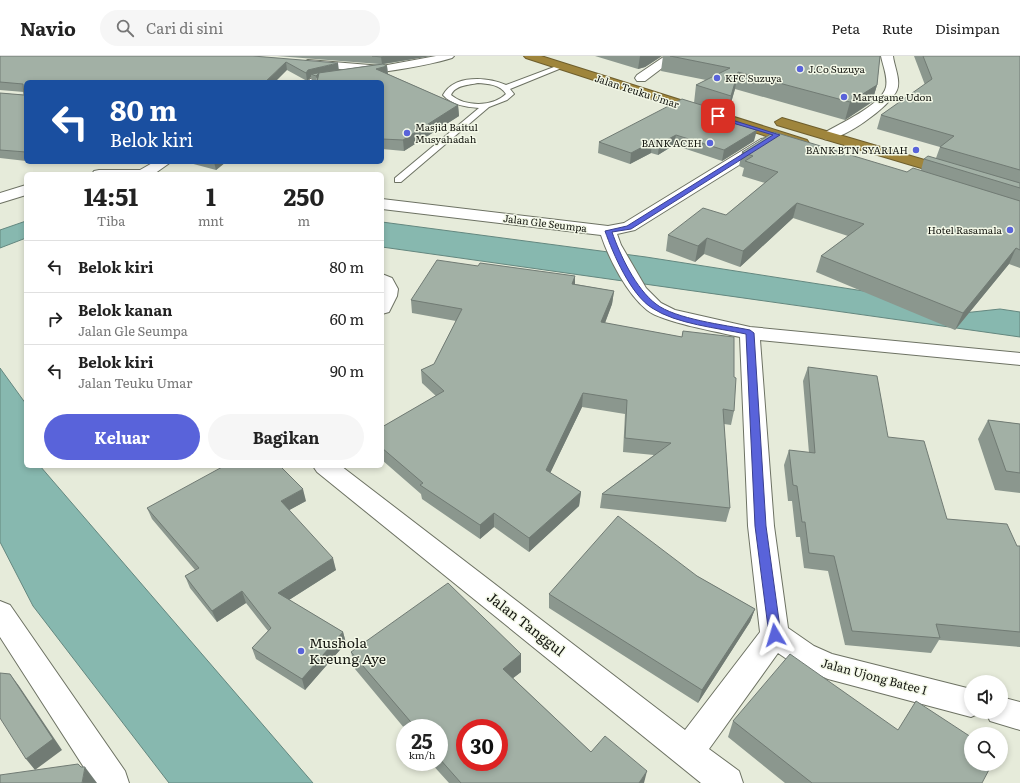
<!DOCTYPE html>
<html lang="id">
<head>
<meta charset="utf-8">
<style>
  :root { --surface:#fff; --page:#f6f6f6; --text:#222; --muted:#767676; --line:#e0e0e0; --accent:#5963da }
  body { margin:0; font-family:Literata,serif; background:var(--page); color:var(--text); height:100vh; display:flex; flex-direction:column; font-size:15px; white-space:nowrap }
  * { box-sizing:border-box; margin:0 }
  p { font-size:13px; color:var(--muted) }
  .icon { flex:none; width:22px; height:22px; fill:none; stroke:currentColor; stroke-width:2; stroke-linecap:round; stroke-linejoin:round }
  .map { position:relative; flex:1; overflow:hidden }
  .details { position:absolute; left:24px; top:116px; width:360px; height:296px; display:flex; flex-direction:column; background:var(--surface); border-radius:6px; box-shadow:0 2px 6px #0003 }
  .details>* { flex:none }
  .banner { position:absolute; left:24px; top:24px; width:360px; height:84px; border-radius:6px; box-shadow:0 2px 6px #0003; background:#1a4fa0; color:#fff; overflow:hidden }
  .controls { position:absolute; left:964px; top:619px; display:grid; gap:8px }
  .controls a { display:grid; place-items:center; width:44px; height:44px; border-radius:50%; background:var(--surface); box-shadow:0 2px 6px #0003; font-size:20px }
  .speed { position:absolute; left:396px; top:663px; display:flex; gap:8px; font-size:20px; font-weight:700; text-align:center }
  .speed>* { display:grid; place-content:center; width:52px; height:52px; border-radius:50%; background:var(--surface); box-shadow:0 2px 6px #0003; line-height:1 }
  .speed small { font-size:10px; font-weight:400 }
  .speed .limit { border:6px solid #d22; background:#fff; color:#111 }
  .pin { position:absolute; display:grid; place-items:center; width:34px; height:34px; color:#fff; margin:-17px; border-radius:8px; box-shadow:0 2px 6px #0006 }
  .me { position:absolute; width:44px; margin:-22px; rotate:353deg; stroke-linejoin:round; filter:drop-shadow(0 0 3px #0008) }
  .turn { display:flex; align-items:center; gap:14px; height:84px; padding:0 20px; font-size:18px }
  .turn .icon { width:52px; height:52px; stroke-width:2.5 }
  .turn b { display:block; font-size:28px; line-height:34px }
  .eta { display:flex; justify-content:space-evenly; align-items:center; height:68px; text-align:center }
  .eta b { font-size:24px; font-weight:700; line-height:28px }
  .primary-button { display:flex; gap:8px; margin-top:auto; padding:8px 20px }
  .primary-button a { flex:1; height:46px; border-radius:24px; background:var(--accent); color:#fff; font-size:16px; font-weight:700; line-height:46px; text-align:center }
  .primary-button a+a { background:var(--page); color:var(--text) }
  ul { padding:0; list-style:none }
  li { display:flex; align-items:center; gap:12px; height:52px; padding:0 20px; border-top:1px solid var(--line) }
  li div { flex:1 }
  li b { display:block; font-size:15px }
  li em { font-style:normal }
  header { display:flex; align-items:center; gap:24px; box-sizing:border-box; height:56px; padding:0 20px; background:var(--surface); border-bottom:1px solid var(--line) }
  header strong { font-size:19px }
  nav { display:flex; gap:22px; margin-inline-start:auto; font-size:14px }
  .search { width:280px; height:36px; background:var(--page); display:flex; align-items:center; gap:10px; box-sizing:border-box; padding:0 14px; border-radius:22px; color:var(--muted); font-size:15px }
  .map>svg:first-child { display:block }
</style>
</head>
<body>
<header>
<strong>Navio</strong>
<div class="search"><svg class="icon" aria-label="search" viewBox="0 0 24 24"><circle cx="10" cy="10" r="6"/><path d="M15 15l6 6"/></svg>Cari di sini</div>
<nav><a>Peta</a><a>Rute</a><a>Disimpan</a></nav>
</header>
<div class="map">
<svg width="1020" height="727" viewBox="0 0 1020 727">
  <rect width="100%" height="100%" fill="#e6ebda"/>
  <path fill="#87b8af" stroke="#64877f" d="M26,165V182L0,192V174Z
    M382,166L646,201L870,236L945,259L1000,253L1020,256V281L382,191Z
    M0,312L26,348V410H40L313,727H169L33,550L0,486Z"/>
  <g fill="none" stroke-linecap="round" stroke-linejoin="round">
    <defs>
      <path id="lane" d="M562,8L565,10L564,11L510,33L514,38L507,44L489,51L401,126H395V122L479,52C466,51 452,49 443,39C454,18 488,21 506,29ZM478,27C488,28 500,28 506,38C493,51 465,51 451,39C455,29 469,29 478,27Z"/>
      <path id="street" d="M436,0H454L452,2C423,11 393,14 363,19C345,22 327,26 308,26L310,23L350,14L308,10L302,7L308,4L382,10Z
        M665,0H678L645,25H637L635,22L637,19Z
        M881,0H893C894,10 901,24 897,34C891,50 840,87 824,83L822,80L824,77C839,68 882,49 886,31C888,21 883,10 881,0Z
        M766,82L771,83L773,86L771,89L635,174L617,178L621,189L646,232L661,247L675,254L750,271L1020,297V309L760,284L774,470L788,572L814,590L832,598L971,633V656H982L971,661L828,623L794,608L778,597L709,693L739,715L743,727H701L317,416L313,410H341L685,674L760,576L748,470L740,281C719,276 661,266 647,254C627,238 609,203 601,179L382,153V143L608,170L624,167L761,83Z
        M154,106H171L154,118H92L94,115L99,114H140Z
        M26,129V139L0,147V137Z
        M382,218L392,222L398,233L397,240L389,256L382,258Z
        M0,545L10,549L125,715L129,727H94L0,581Z
        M1001,641L1020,646V674L990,665L986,656H1001Z"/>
      <path id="highway" d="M524,0H541L807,84L809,87L807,90H797L526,2Z
        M782,62L955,113L957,116L955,119H945L777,69L775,66Z"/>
    </defs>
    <use href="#lane" stroke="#6d7263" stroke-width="2"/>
    <use href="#street" stroke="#6d7263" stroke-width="2"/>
    <use href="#highway" stroke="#6e5e2d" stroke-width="2"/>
    <use href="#lane" fill="#fff" fill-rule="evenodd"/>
    <use href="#street" fill="#fff" fill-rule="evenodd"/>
    <use href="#highway" fill="#9f853c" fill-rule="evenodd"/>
  </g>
  <path fill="#8b978e" d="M0,0H253L339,14L379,8L277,0H431L384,8L387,10L388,18L458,49L459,60L404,95L382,93V26L316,20L317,26H312L311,21L307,25L287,14L26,26V105L0,102V37L24,39V36L0,34Z
    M595,0H662L645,11L638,13Z
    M663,0H880L877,29L872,46L845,64L735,33L728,57H727L725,65L754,85L722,105L674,89L658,99L651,97L630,108L598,97L599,86L694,47L696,29L706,24L661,15Z
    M914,0H1020V212L1009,208L955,274L816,216L821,200L848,180L793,162L740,211L704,198L695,206L666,195L668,179L726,159L765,127L742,120L744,112L739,110L742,96L907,116L921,114L924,103L936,102L940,91L877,73L881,59L925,29Z
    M40,106H69L66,108Z
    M186,106H226L216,114Z
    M478,210L575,220V228L614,235L612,248L605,267L682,281L683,275L734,321V355L731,369L724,368L730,452L726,466L600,452L602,438L654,399L623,396L625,358L582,351L550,417L581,436L579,450L529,496L494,471L480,483L422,443L421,438L382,404V371L436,340L422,327L421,314L434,308L456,265L412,257L411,244Z
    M808,311L888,381L947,463L1017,490H1020V591L939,584L931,597L845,589L828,515L804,512L800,481H796L792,445H788L784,409L789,394L809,397L803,325Z
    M988,364L1020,368V437L995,434L978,383Z
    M306,445L289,454L336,514L289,544L343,576L346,587L305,634L256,603L252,592L268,575L246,547L217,566L190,532L185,520L195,514L152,463L147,452Z
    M697,520L755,553L750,566L698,647L549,552V538Z
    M351,596L521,598V616L513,622L591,696L644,727H449L430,706H439V672H405V673L355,613Z
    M733,665L898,674L982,727H785L728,681Z"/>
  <path fill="#717b74" d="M386,0H431L382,8L381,1Z
    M640,0H662L645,11L638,13Z
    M286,6L287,14L275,26H265Z
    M338,7L339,15L320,26H317L316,20L311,18V21L307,25L306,17L308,14Z
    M387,10L388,20L376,13Z
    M738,16L735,33L728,57L731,40Z
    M877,29L872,46L845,64L850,46Z
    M458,49L459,60L404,95L403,84Z
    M757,74L754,85L722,105L724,94Z
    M676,79L674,89L658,99L659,88Z
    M652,86L651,97L630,108L631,97Z
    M65,106H69L66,108Z
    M214,106H226L216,114Z
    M797,147L793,162L740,211L743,195Z
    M707,182L704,198L695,206L698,190Z
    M1016,192L1009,208L955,274L963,257Z
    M575,220V233L572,228Z
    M614,235L612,248L600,280L601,266Z
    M583,337L582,351L545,428L546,414Z
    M303,433L306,445L284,457L281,445Z
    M581,436L579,450L529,496V482Z
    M494,457V471L480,483V469Z
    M333,502L336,514L281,549L278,537Z
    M242,535L246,547L217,566L212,555Z
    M755,553L750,566L698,647L702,634Z
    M343,576L346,587L305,634L302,623Z
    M521,598V616L503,630V613Z
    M10,618L19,630L62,694L35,714L26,703Z
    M85,711L97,727H82Z
    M647,715L644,727H639Z"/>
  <path fill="#a2b0a5" stroke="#717b74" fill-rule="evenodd" d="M0,0H253L338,7L308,14L306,17L286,6L265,26H26V96L0,94V37L24,39L23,28L0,26Z
    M372,0H386L381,1Z
    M670,0H880L877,29L850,46L738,16L731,40L696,29L730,12Z
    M923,0H1020V114L940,91L954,80L881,59L932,23Z
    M383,8L387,10L376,13L458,49L403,84L382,83V26H317L319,17L316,20L311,18Z
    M682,43L727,57L724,64L757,74L724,94L676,79L659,88L652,86L631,97L599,86Z
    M774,76L907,116L913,112L1020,145V194L1016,192L963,257L821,200L864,168L797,147L743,195L707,182L698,190L668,179L703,152L726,159L778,116L745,105L753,100L742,96Z
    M928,100L1020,127V132L924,103Z
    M437,204L478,210L480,207L575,220L572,228L614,235L601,266L682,281L683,275L734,281V321L736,322L734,355L723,353L730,452L602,438L671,387L625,382L627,344L583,337L546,414L581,436L529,482L494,457L480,469L420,429L423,427L382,392V371L444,335L421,314L434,308L462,253L411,244Z
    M808,311L877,320L888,381L924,385L947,463L1007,468L1017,490H1020V576L936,568L940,582L852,575L834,500L809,497L805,466H802L797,430L793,429L789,394L815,397Z
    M988,364L1020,368V417L1006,415Z
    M224,410H280L303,433L281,445L333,502L278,537L343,576L302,623L252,592L271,572L242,535L212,555L185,520L199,512L147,452Z
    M618,460L697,520L755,553L702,634L549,538Z
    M448,527L521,598L503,613L591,696L605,680L647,715L639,727H461L439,702V672H416L351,596ZM465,672H499V706H465Z
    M790,598L898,674L916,645L971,681V708H992L982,727H812L733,665Z
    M0,617L10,618L53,683L26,703L0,662Z
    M78,708L81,711H85L82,727H0V719Z"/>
  <path fill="#5963da" stroke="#3a408e" d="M716,59L780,79L631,173L612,176C620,199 636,233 656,248C675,263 725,269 750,274L754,277L766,470L781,579L779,583L775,584L771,583L769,579L755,470L746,278C718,272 676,268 652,252C631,239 613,198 605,175L627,170L773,79L716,62Z"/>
  <g fill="#5963da" stroke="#f3f8e7" stroke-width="1.5">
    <circle cx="800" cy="13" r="4"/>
    <circle cx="717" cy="22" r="4"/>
    <circle cx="844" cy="41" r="4"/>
    <circle cx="407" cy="77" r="4"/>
    <circle cx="710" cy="87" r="4"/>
    <circle cx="916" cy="94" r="4"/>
    <circle cx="1010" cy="174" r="4"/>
    <circle cx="301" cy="595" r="4"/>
  </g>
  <g text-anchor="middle" stroke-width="3" stroke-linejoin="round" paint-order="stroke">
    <g font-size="10" fill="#141610" stroke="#f3f8e7" text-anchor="start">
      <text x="808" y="17">J.Co Suzuya</text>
      <text x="725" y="26">KFC Suzuya</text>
      <text x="852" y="45">Marugame Udon</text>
      <text x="415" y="75">Masjid Baitul<tspan x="415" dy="12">Musyahadah</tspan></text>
      <text x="702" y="91" text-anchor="end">BANK ACEH</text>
      <text x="908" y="98" text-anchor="end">BANK BTN SYARIAH</text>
      <text x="1002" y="178" text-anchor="end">Hotel Rasamala</text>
    </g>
    <g font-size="10" fill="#141610" stroke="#f3f8e7">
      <text transform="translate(637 35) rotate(18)" y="4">Jalan Teuku Umar</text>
      <text transform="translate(545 167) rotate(7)" y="4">Jalan Gle Seumpa</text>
    </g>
    <g font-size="12" fill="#141610" stroke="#f3f8e7">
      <text transform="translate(874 621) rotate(15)" y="4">Jalan Ujong Batee I</text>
    </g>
    <g font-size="14" fill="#141610" stroke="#f3f8e7">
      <text transform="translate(526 568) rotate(38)" y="5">Jalan Tanggul</text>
    </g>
    <g font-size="14" fill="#141610" stroke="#f3f8e7" text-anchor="start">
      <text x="309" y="592">Mushola<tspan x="309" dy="16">Kreung Aye</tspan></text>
    </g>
  </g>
</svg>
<div class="controls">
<a><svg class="icon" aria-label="sound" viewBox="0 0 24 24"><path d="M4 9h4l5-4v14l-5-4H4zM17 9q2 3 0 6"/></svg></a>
<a><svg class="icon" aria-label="search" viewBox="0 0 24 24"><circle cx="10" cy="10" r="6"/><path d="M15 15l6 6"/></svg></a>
</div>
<div class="speed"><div>25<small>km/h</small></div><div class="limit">30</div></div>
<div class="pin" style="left:718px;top:60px;background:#d93025"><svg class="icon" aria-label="arrive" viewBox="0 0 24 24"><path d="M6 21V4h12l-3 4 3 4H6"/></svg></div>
<svg class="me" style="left:775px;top:579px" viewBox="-20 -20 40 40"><path d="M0-17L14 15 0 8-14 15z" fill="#5963da" stroke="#fff" stroke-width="4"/></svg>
<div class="banner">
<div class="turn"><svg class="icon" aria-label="left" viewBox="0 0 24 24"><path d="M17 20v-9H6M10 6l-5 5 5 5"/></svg><div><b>80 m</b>Belok kiri</div></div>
</div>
<section class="details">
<div class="eta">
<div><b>14:51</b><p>Tiba</p></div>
<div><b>1</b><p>mnt</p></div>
<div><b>250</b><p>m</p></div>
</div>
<ul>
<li><svg class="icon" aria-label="left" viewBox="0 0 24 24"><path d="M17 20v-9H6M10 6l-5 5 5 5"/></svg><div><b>Belok kiri</b></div><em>80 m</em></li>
<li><svg class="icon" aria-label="right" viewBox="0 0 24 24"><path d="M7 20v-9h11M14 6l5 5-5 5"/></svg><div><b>Belok kanan</b><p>Jalan Gle Seumpa</p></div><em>60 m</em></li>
<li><svg class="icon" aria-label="left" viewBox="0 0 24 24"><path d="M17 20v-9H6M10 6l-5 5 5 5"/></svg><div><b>Belok kiri</b><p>Jalan Teuku Umar</p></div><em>90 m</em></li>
</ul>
<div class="primary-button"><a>Keluar</a><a>Bagikan</a></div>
</section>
</div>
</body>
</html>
